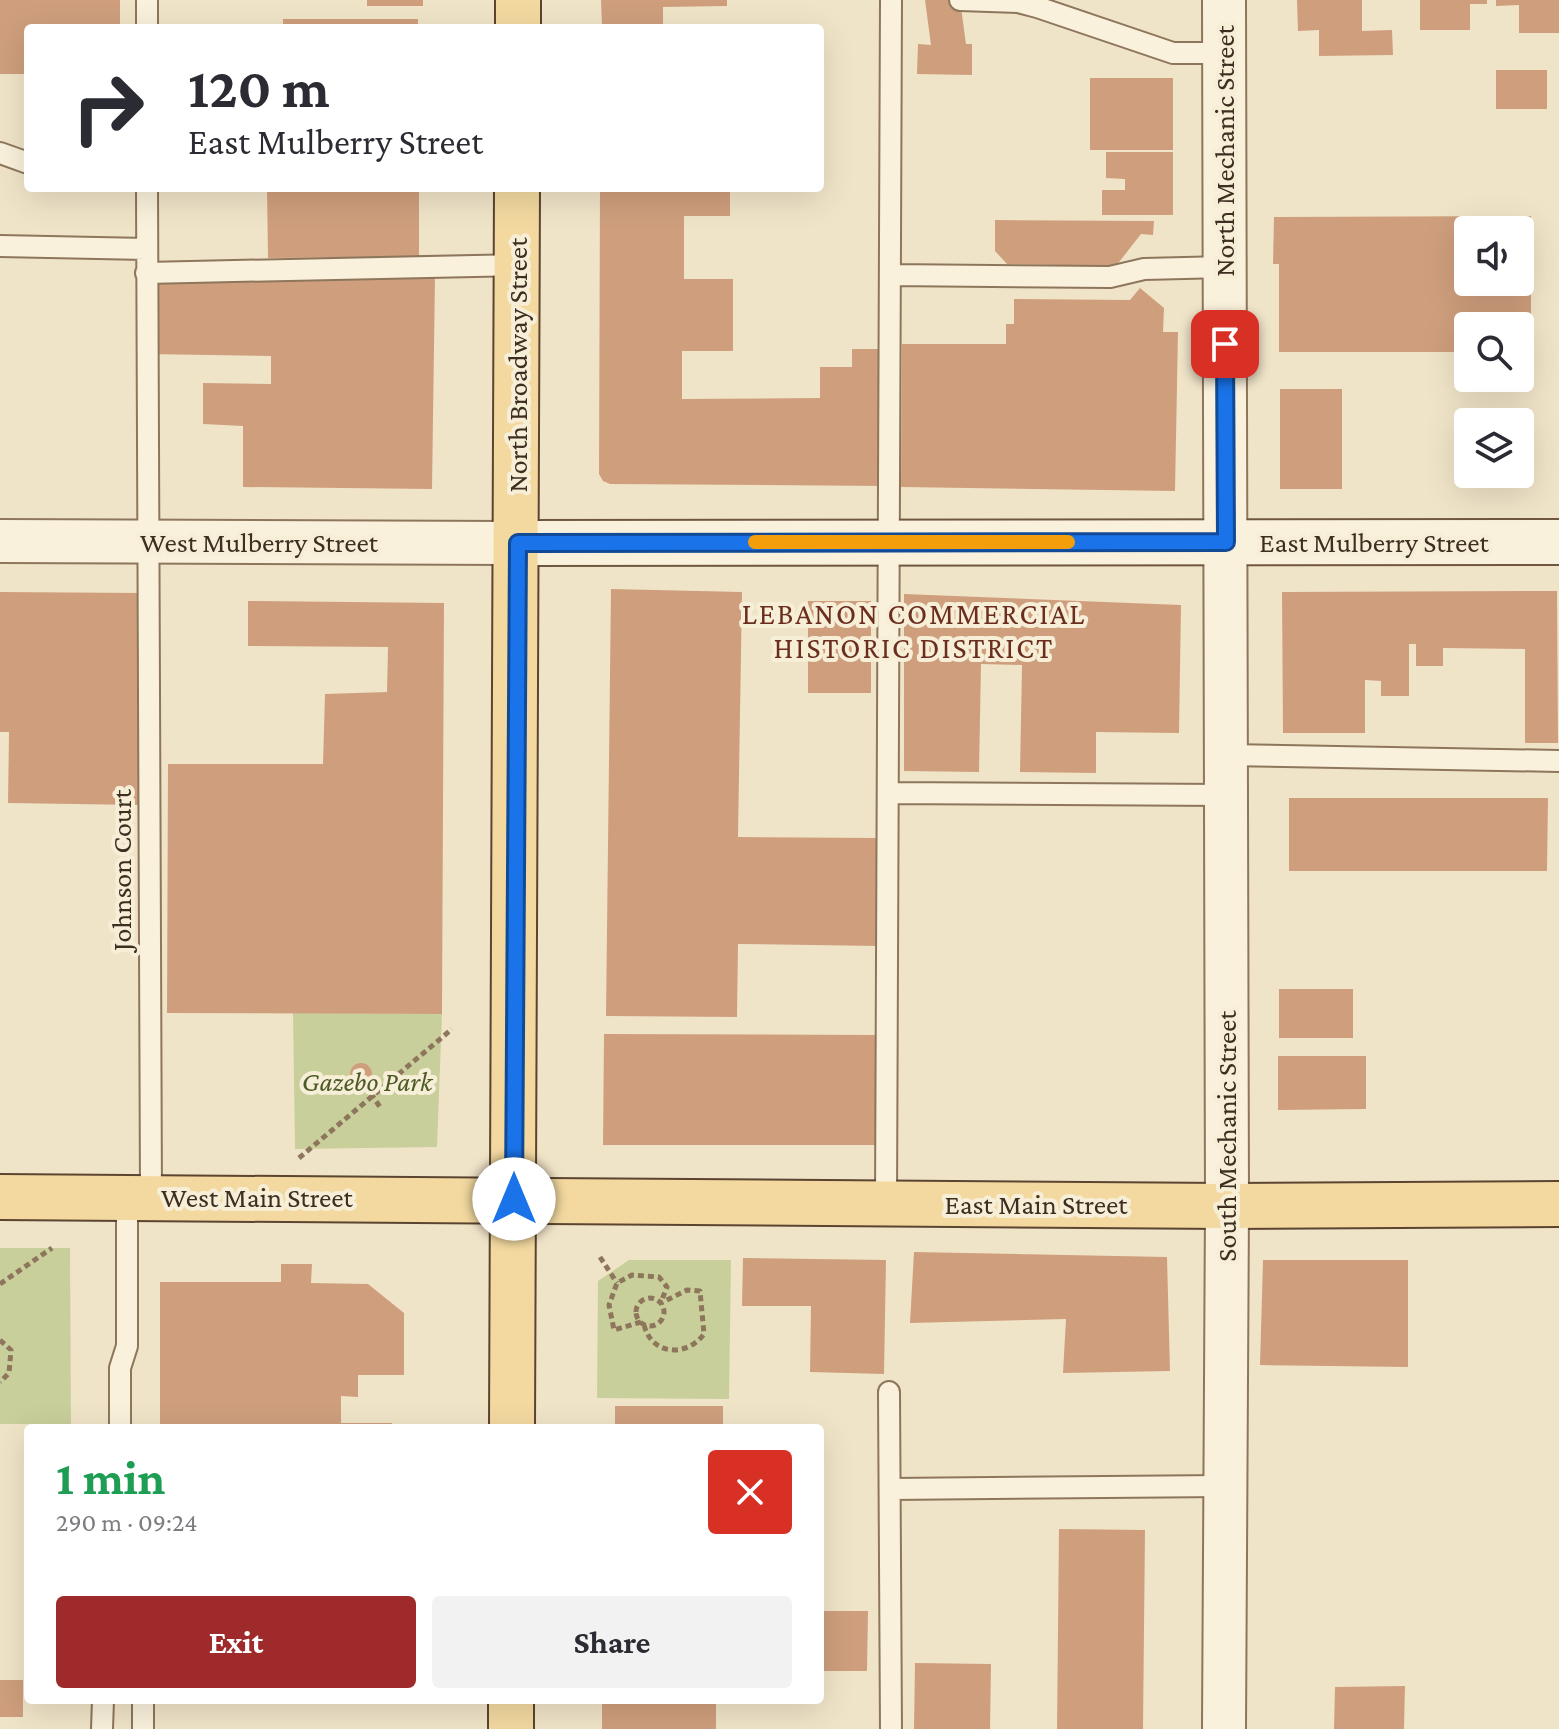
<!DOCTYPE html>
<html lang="en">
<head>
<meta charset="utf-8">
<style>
  :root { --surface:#fff; --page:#f2f2f3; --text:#2b2b33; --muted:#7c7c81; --accent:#9e2a2b }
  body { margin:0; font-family:"Crimson Pro",serif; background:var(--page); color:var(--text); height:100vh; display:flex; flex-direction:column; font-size:30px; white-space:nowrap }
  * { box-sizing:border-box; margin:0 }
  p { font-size:26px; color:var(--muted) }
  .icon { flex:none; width:44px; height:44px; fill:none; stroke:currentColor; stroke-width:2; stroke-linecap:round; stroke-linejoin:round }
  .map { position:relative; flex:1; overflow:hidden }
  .panel { position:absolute; left:24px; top:1424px; width:800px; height:280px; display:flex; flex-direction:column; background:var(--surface); border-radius:8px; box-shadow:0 8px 32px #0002 }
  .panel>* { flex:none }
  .guide { position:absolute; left:24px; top:24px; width:800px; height:168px; border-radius:8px; box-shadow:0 8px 32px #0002; background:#fff; color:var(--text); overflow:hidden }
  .fabs { position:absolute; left:1454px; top:216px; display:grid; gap:16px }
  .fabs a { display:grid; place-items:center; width:80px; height:80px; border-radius:8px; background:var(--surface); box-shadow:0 8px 32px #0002; font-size:40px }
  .pin { position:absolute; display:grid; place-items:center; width:68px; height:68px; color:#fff; margin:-34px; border-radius:16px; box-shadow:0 4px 12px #0006 }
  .me { position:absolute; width:88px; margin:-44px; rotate:0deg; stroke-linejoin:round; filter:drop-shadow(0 0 6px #0008) }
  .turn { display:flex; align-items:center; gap:28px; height:168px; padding:0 32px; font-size:36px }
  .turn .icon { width:104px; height:104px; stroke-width:2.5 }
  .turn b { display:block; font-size:56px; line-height:68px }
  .round { display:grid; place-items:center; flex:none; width:84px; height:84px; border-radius:8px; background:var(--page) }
  .headline { display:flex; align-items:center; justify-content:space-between; height:136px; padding:0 32px }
  h1 { font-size:48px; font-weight:700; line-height:60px; color:#1e9e55 }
  .button { display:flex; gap:16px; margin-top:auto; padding:16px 32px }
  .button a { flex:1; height:92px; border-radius:8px; background:var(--accent); color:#fff; font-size:32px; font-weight:700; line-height:92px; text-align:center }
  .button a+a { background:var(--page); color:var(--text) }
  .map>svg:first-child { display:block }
</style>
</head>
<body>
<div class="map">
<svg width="1559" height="1729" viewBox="0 0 1559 1729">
  <rect width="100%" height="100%" fill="#f0e4c8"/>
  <path fill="#c9cf9b" d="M293,1013L442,1014L437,1147L295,1149Z
    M0,1248H70L71,1428H55V1424H0Z
    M629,1260H731L729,1399L597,1398L598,1281Z"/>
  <path fill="#cf9f7d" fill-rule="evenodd" d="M0,0H120V28H28V74H0Z
    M367,0H423V6H367Z
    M601,0H727V6L663,7V25L602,26Z
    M925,0H960L966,44H972V75L917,74L918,44L931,45Z
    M1297,0H1362V31L1392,30L1393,55L1319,56V30L1298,31Z
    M1420,0H1487V4H1470V30H1420Z
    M1496,0H1559V33H1519V5L1496,6Z
    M283,19H418V28H283Z
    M1496,70H1547V109H1496Z
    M1090,78H1173V150H1090Z
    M1106,152H1173V215H1102V190H1125V179L1106,178Z
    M267,188H419V257L268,258Z
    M600,188H730V216H684V279H733V351H682V399L820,398V367H852V349H885V486L610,484L603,481L599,474Z
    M1531,216V369H1520V326H1468V352H1279V264H1273L1274,217ZM1468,230H1520V282H1468Z
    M995,220L1154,221L1153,235L1141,234L1116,266L1007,264L995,251Z
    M435,277L432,489L243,487V426L203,424V383L271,384V356L146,354L147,282Z
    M1140,288L1164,308L1163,332H1178L1175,491L901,487L902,344H1006V324H1014V299L1130,300Z
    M1280,389H1342V489H1280Z
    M611,589L742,592L738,837L879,838L878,946L738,944L737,1017L606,1016Z
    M1557,591L1558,743H1525V649L1443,648V666H1416V644H1409V696H1381V681L1365,680V733H1283L1282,592Z
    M0,592L142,593L140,805L8,803L9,732H0Z
    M904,594L1181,605L1179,733L1096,732V773L1020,772L1022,665L981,664L979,772L904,771Z
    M248,601L444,603L442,1014L167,1013L168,764H323L325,694L387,692L388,647L248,646Z
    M808,601H871V693H808Z
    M1289,798H1548L1547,871H1289Z
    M1279,989H1353V1038H1279Z
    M604,1034L875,1035V1145H603Z
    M1278,1056H1366V1109L1278,1110Z
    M350 1074a11 11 0 1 1 22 0a11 11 0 1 1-22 0Z
    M914,1252L1167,1257L1170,1371L1063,1373L1066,1319L910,1323Z
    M743,1258L886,1260L884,1374L810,1372L811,1306H742Z
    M1263,1260H1408V1367L1260,1365Z
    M281,1264H312L311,1283L368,1284L404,1313V1375H358V1397L341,1396V1423H392V1428H160V1282H281Z
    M615,1406H723V1428H615Z
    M1059,1529L1145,1530L1143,1729H1057Z
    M820,1611H868L867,1671H820Z
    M915,1663L991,1664L990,1729H914Z
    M0,1680H23V1717H0Z
    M1405,1686L1404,1729H1334L1335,1687Z
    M602,1700H716V1729H602Z"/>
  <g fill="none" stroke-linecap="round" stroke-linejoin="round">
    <defs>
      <path id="lane" d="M147,0V28
        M960,0L1018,2L1037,7L1173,53H1224
        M0,153L28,163
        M147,188L151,1197
        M0,246L146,249
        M146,273L516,265
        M891,275L1110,277L1144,269L1225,267
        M1225,755L1559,761
        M889,793L1225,795
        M886,1203L891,0
        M889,1392L891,1729
        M120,1428V1368L127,1346V1196
        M891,1489L1223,1486
        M102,1729L103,1700
        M143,1729V1700"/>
      <path id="street" d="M1224,0L1227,1206L1224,1729
        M0,541L518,543"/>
      <path id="secondary" d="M518,543L1559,542"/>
      <path id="primary" d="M518,28V0
        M0,1197L1227,1206L1559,1204
        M512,1428L517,188
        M511,1729V1700"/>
    </defs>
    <use href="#lane" stroke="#8d765c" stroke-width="24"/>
    <use href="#street" stroke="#8d765c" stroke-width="46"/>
    <use href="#secondary" stroke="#6f573f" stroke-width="48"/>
    <use href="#primary" stroke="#5b4430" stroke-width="48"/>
    <path stroke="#8d765c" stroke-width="5" stroke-dasharray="6 4" stroke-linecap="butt" d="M365,1085L380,1107
      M299,1158L452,1029
      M600,1257L617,1283
      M0,1284L52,1248
      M636 1312a14 14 0 1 1 28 0a14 14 0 1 1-28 0Z
      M641,1322L614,1330L609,1305L617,1283L632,1275L659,1277L667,1287L661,1302
      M644,1325C652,1356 687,1357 704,1334L700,1291L687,1290L661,1303
      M0,1340L11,1350L9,1373L0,1382"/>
    <use href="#lane" stroke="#faf1dc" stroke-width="20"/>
    <use href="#street" stroke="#faf1dc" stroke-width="42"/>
    <use href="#secondary" stroke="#faf1dc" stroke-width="44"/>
    <use href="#primary" stroke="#f3d9a0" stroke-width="44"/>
  </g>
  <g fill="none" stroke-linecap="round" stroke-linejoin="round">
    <defs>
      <path id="route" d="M514,1199L518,543L1226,542L1225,344"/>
    </defs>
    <use href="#route" stroke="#114b97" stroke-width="20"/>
    <use href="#route" stroke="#1a73e8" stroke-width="14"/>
    <path stroke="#f59e0b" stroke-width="14" d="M755,542H1068"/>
  </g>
  <g text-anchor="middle" stroke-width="8" stroke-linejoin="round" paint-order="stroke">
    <g font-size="28" fill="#3d2e20" stroke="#f7eed8">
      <text transform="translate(1224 151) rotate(-90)" y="10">North Mechanic Street</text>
      <text transform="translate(517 365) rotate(-90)" y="10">North Broadway Street</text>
      <text x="259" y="552">West Mulberry Street</text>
      <text x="1374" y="552">East Mulberry Street</text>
      <text transform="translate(121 870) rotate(-90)" y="10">Johnson Court</text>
      <text transform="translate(1226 1136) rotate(-90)" y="10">South Mechanic Street</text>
      <text x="257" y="1207">West Main Street</text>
      <text x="1036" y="1214">East Main Street</text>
    </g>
    <g font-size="28" font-style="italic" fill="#4d5a26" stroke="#f7eed8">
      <text x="367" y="1091">Gazebo Park</text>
    </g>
    <g font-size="30" letter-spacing="2" fill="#6b2e1e" stroke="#f7eed8">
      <text x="914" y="624">LEBANON COMMERCIAL<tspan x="914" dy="34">HISTORIC DISTRICT</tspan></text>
    </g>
  </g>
</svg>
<div class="fabs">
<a><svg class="icon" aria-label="sound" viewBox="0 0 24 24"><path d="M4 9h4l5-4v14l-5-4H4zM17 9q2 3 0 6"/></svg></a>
<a><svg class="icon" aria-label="search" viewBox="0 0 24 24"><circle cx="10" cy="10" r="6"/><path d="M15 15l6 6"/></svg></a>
<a><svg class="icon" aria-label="layers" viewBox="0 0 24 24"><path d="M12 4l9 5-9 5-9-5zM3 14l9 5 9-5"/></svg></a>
</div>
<div class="pin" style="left:1225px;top:344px;background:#d93025"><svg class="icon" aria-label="arrive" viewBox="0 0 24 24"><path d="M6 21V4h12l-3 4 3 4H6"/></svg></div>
<svg class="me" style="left:514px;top:1199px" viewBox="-20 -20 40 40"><circle r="19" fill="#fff"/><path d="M0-13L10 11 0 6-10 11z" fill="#1a73e8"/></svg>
<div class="guide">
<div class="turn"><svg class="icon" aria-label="right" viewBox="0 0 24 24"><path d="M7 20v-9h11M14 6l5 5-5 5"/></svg><div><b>120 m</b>East Mulberry Street</div></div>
</div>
<section class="panel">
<div class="headline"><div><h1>1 min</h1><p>290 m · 09:24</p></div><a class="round" style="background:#d93025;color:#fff"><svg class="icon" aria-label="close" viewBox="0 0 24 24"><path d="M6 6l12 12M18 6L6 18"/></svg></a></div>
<div class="button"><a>Exit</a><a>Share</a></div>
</section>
</div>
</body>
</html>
